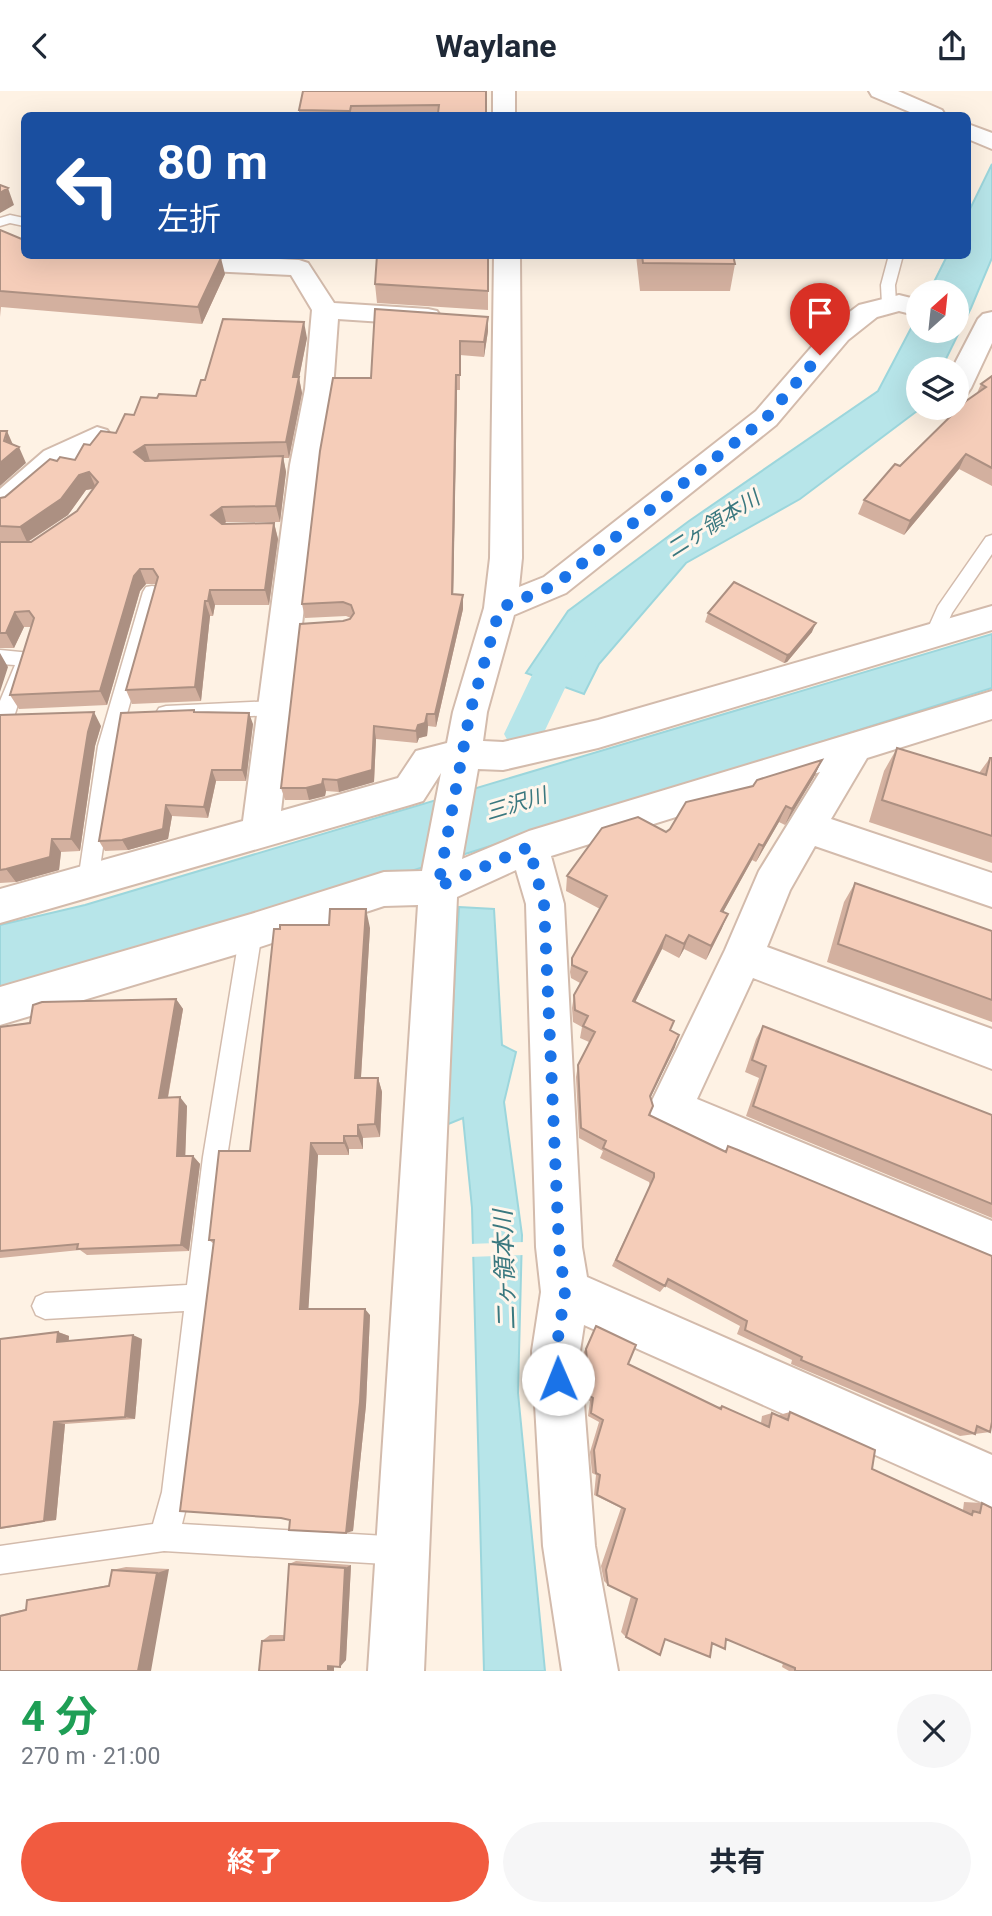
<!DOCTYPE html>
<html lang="ja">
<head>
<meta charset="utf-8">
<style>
  :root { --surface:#fff; --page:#f6f6f7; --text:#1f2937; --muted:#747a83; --accent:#f15b40 }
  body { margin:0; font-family:Roboto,"Noto Sans JP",sans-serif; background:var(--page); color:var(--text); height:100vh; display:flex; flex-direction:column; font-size:26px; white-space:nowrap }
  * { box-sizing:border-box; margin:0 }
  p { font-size:23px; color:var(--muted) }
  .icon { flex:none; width:38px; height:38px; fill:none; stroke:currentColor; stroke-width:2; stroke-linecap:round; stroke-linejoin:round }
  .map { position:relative; height:1580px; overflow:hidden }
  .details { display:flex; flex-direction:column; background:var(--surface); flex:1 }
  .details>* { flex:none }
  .top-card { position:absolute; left:21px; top:21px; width:950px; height:147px; border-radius:10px; box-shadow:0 7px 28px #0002; background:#1a4fa0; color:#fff; overflow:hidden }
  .needle { width:46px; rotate:27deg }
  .controls { position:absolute; left:906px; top:189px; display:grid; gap:14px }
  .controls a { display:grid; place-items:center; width:63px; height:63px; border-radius:50%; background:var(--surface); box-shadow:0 7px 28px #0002; font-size:35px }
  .pin { position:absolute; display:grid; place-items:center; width:60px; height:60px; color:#fff; margin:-72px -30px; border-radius:50% 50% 50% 0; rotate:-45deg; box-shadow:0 0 7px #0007 }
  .pin .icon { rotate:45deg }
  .me { position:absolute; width:77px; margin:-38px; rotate:359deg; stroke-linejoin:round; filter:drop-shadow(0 0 5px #0008) }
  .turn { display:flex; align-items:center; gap:24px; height:147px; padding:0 21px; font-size:32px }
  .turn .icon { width:91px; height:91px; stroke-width:2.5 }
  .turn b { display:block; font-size:49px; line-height:60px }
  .round { display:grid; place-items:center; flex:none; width:74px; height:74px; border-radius:37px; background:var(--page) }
  .overview { display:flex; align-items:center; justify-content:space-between; height:119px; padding:0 21px }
  h1 { font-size:42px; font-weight:700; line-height:52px; color:#1e9e55 }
  .button { display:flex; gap:14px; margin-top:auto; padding:14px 21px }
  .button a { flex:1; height:80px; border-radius:42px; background:var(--accent); color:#fff; font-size:28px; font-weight:700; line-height:80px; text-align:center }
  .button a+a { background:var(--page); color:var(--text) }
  header { display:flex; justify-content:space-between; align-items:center; height:91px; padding:0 21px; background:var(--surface); font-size:32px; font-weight:700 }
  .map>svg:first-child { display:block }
</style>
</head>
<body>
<header><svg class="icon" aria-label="back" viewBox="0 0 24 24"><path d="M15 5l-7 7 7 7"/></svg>Waylane<svg class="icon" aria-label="share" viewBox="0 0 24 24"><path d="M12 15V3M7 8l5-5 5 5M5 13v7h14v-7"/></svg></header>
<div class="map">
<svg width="992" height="1580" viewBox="0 0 992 1580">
  <rect width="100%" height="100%" fill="#fef2e4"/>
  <path fill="#b7e5e9" stroke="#9cd6dc" stroke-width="2" d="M992,73V167L971,217L941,278H919V317H921L800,408L686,472L599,573L584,603L526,582L568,520L689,430L878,300L919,222V240H957V201H929L947,165L968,164V122Z
    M992,543V597L265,826L0,902V834L85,814Z
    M459,816L494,818L502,954L516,961L504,1011L522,1144L518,1302L545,1580H484L472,1117L463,1027L446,1034Z"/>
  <path fill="#fef2e4" d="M525,1151V1164L469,1166V1153Z"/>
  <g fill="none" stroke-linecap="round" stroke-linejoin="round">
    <path fill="#b7e5e9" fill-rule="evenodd" d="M581,528L594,532L600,542L566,595L538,654L524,659L510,654L504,643L535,578L568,532Z"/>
    <defs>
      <path id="service" d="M10,124L24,127V135L10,132L0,135V127Z
        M889,164H903L895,194L896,213L889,217L882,213L881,194Z
        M992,444V463L952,522L940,549H928L925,544L938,515L986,446Z
        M152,495L158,496L161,501L118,655L98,790L95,796L88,799L81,796L78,790L98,655L143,501L146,496Z
        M0,559L31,562L33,567L25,574L29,579L13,629L10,634L0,636V610L15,574L0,573Z
        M274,610L281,612L283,617L281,622L274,624L166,629L159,627L156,622L159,617L166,615Z
        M251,831L259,834L262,841L227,1066L190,1401L182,1433L403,1446L413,1450L417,1460L413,1470L403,1474L164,1460L0,1483V1455L153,1433L162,1401L184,1220L45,1228L36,1224L32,1215L36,1206L45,1202L187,1194L203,1066L240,841L243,834Z"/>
      <path id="minor" d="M493,0H515V24H493Z
        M86,164H204L299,169L308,172L334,212L428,218L437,220L441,226L437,232L428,234L338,228L333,298L320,374L281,720L398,687L416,660L447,652L453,621L484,517L490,467L494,164H520L522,467L519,496L544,486L756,320L828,237L859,214L899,204L919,209V225L899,220L877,226L848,249L776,334L566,502L514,524L487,621L483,650L503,651L598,629L992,515V539L598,657L503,679L478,678L462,768L529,740L992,600V628L867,667L831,728L992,782V816L815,755L790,799L767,856L992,938V978L753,887L697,1008L992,1130V1176L655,1033L648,1018L725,859L759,780L820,681L551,765L564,813L582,1156L587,1186L992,1364V1416L584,1234L580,1260L595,1455L618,1580H562L543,1455L532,1260L541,1201L536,1156L526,813L516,779L457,806L424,1580H368L418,814L384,815L251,859L0,934V896L251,823L384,781L422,780L441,682L423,710L410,714L0,832V798L243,730L290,374L305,298L312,219L291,184L124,176L89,169Z
        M992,221V252L971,297L967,303L957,306V278H952L978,228L983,223Z
        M97,336L107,339L112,346L107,353L86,366L64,374L11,420L0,423V398L44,360Z"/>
      <path id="tertiary" d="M869,0H898L942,19L945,24H917L872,5Z
        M968,33L992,42V58L968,48Z"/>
    </defs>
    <use href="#service" stroke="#d3bbac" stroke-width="3"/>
    <use href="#minor" stroke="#d3bbac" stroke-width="4"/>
    <use href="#tertiary" stroke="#d3bbac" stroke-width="4"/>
    <use href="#service" fill="#fff" fill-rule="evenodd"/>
    <use href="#minor" fill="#fff" fill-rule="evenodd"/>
    <use href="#tertiary" fill="#fff" fill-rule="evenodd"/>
  </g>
  <path fill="#d3b09f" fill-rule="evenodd" d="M486,0V24H299V19Z
    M0,139L24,164L225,183L202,233L1,216L0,226Z
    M488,164V219L377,212L375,193Z
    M636,164H733L735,173L730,200H640Z
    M375,218L488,240L484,266L460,264V299H457L453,503L463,504V518L436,636L428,635L427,645L419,647L417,652L376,648L374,691L339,701L326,700L325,705L309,709H285L281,697L343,530L351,527L346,525L305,527L302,513L371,287Z
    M307,247L299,287L302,302L289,367H283L286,381L280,431H226L224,433L274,432L278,448L269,514H215L213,525H210L201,610L132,613L126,599L156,493H146L140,500L107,614L19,618L10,604L31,536H24L14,557H0V451H15L0,450V407L5,406L57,370L75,369L90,354L116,342L134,324L157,307L196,305L205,289ZM93,398L77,420L31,451H28L68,424L86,399Z
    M992,285V395L959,378L904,444L858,423L864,409L977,302L981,293Z
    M708,522L812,541L787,571L784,572L705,531Z
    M195,621L253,633L246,690H216L208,727L172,725L168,748L128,759L105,760L99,750Z
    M0,624L101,635L95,655L80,760L61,761L59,779L16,791L0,792Z
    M897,657L979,682L990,667H992V772L869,731L884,680Z
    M822,669L814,686L785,734L779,731L756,771L752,769L723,821L722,837L706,869L684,858L679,867L662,858L635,911L671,939L675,956L650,1006V1024L725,1060L728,1055L990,1341L960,1345L791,1273L792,1269L737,1243L740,1235L665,1195L660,1201L612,1175L650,1095L649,1091L600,1067L603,1060L579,1047L576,986L578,974L589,951L580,947L582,936L573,931L572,917L574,904L580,892L571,887L570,881L572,867L600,818L566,800L567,785L666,741L753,695Z
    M855,792L992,840V931L827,871L844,811Z
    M370,837L361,987H378L382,1001L380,1046L363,1047V1058H349V1064H318L308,1218L370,1224L366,1314L353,1440L290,1429L214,1153L209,1149L250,1060L280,838Z
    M176,908L183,918L168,1007L187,1015L185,1065H193L200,1073L189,1160L87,1164L80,1159L0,1167V936Z
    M763,935L992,1024V1127L746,1025L759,987L745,981L756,948Z
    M596,1235L628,1273L718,1316L722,1315L761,1332L762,1325L772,1322L779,1325V1324L790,1321L872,1378L963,1419L964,1411L982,1412L992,1580H789L782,1576L783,1572L726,1548L712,1552L665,1548L626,1546L621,1541L631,1505L608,1494L604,1490L601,1475L621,1417L594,1404L596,1384L592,1382L590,1361L599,1331L588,1325L590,1310L586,1308L583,1263Z
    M58,1241L69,1245V1250L142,1248L135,1328L65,1333L56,1429L0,1438V1248Z
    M296,1470L351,1474L346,1569L334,1576L262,1550L270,1544H284L289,1473Z
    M126,1476L169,1478L0,1580V1524L26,1518L27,1509L109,1494L112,1479Z"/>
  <path fill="#ac9082" d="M8,97L14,114L0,122V102Z
    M221,167L225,183L202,233L198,216Z
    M488,226V240L484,266V251Z
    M304,231L307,247L299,287L302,302L289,367L286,351L293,286Z
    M456,284L457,299L453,516L452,503Z
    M7,340L14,356H19L26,372L0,395V372Z
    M145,354L150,370L140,377L134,361Z
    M966,363L959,378L904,444L910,430Z
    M283,365L286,381L280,431L276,415Z
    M89,381L96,397L86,399L68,424L27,451L20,436L79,384Z
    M222,416L226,431L215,440L211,424Z
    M274,432L278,448L269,514L265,499Z
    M140,478L146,493L140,500L107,614L100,600L134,485Z
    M210,499L215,514L213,525L208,510Z
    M463,504V518L436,636L435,623Z
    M205,510L210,525L201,610L195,596Z
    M15,521L24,536L14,557L6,542Z
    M816,532L812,541L787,571L784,572L787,564Z
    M0,562L8,576L0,601Z
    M94,621L101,635L95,655L80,760L71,748L88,641Z
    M249,622L253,633L246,690L242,679Z
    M427,623L428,635L427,645L419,647L417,652L416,640L418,634Z
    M374,635L376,648L374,691L339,701L337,689Z
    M822,669L814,686L785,734L792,718Z
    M212,679L216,690L208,727L204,716Z
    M323,688L326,700L325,705L309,709L306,697Z
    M166,714L172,725L168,748L128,759L122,749Z
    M786,715L779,731L756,771L763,755Z
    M52,748L61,761L59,779L16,791L6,778Z
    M759,753L752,769L716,834L721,820Z
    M366,818L370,837L360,1001L355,987Z
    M728,823L722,837L706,869L711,855Z
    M666,844L662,858L629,923L633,910Z
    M689,844L684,858L679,867L684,853Z
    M176,908L183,918L166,1016L159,1007Z
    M679,944L675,956L646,1016L650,1005Z
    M378,987L382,1001L380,1046L375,1033Z
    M180,1006L187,1015L185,1073L177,1065Z
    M358,1034L363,1047V1058L358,1045Z
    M344,1045L349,1058V1064L344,1052Z
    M311,1052L318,1064L308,1225L300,1218Z
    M193,1065L200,1073L189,1160L181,1154Z
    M365,1218L370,1224L366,1314L353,1440L346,1442Z
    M58,1241L69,1245L68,1254L57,1251Z
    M133,1244L142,1248L135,1328L125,1326Z
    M54,1331L65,1333L56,1429L44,1430Z
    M351,1474L346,1569L340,1576L345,1477Z
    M169,1478L151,1580H138L157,1482Z
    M334,1569V1580H328V1575Z"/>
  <path fill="#f5cdb9" stroke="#ac9082" stroke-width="2" d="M303,0H486V22H438L439,14L351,15L350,20L299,19Z
    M0,94L8,97L0,102Z
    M0,139L24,149V164H167L221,167L198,216L0,200Z
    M377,164H488V200L375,193Z
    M642,164H733L735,173L643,172Z
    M375,218L488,226L484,251L460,250V284H456L452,503L463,504L435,623H427L425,632L418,634L416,640L374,635L372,679L337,689L323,688L322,693L306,697H281L300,533L343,530L350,528L354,522L351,514L343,511L302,513L320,360L333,287H371Z
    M223,228L304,231L293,286H299L286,351L145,354L134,361L145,370L283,365L276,415L222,416L211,424L222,433L274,432L265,499H210L208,510H205L195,596L126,599L158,486L153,478H140L134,485L100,600L10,604L34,527L29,520L15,521L6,542H0V451H31L77,420L98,391L89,381L79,384L61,408L20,436L0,435V407L5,406L50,368L57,370L60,366L75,369L84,353L90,354L101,340L116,342L125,323L134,324L141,306L157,307L159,303L196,305L201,289H205Z
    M992,285V377L966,363L910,430L864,409L895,373L900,375L966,310L986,296L981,293Z
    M0,340H7L4,350L19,356L0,372Z
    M734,491L816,532L790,563L787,564L708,522Z
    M194,619V621L249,622L242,679H212L204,716L166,714L163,738L122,749L99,750L121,622Z
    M94,621L88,641L71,748H52L50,766L6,778L0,779V624Z
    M897,657L986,684L990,667H992V745L882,709Z
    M822,669L792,718L786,715L763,755L759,753L721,820L728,823L711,855L689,844L684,853L666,844L633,910L674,930L670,939L679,944L650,1005L653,1015L649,1024L726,1061L728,1055L738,1059L992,1165V1331L990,1341L977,1335L975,1343L801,1269L802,1266L745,1239L747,1230L668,1188L665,1195L616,1169L654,1086V1082L603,1057L606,1050L581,1037L578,974L595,941L583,935L588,925L575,919L574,904L587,881L572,874V867L607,805L567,785L602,737L638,726L666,741L670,738L686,711L753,695L757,689Z
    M855,792L992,840V909L838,853Z
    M330,818H366L355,987H378L375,1033L358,1034V1045H344V1052H311L300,1218H365L360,1311L346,1442L289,1439L290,1429L281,1427L180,1420L214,1149H209L219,1060H250L274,838H280V834H329Z
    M176,908L159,1007L180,1006L177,1065H193L181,1154L77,1158L78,1153L0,1160V936L30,932L33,914L42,911Z
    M763,935L992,1024V1113L753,1015L766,975L752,969Z
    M596,1235L636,1254L628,1273L721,1318L722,1315L769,1336L772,1322L788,1329L790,1321L875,1359L872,1378L972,1424L973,1420L980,1422L982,1412L992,1417V1580H795V1577L726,1548L725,1558L712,1552L710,1566L665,1548L660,1564L626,1546L637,1508L608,1494L606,1479L625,1418L597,1404L600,1384L596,1382L594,1359L603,1329L591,1322L593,1307L590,1305L586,1258Z
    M58,1241L57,1251L133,1244L125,1326L54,1331L44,1430L0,1437V1248Z
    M289,1473L345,1477L340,1576L328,1575V1580H259L262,1550L284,1549Z
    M112,1479L157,1482L138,1580H0V1525L26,1519L27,1509L109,1495Z"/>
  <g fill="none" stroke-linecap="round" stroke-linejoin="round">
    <path stroke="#1a73e8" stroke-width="12" stroke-dasharray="0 21.6" d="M558,1288L556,1260L565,1201L559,1156L544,813L529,756L438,796L470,621L500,517L555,494L766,327L820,264"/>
  </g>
  <g text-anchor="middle" stroke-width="6" stroke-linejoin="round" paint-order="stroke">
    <g font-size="21" font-style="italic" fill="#3a787f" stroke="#fff6ec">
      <text transform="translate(713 433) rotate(-32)" y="7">二ヶ領本川</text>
      <text transform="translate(516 713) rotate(-17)" y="7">三沢川</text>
    </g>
    <g font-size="24" font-style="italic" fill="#3a787f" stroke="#fff6ec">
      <text transform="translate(505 1179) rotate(-92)" y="8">二ヶ領本川</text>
    </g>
  </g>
</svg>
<div class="controls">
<a><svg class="needle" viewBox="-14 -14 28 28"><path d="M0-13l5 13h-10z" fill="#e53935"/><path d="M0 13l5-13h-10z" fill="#747a83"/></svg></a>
<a><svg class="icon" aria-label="layers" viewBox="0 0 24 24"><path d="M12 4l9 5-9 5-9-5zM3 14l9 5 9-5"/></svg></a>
</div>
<div class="pin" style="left:820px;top:264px;background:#d93025"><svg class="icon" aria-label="arrive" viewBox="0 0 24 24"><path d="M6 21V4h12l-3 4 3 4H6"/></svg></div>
<svg class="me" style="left:558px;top:1288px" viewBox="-20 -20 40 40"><circle r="19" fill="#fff"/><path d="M0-13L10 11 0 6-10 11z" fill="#1a73e8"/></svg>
<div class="top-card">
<div class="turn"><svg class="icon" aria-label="left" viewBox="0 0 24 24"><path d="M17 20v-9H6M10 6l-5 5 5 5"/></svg><div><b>80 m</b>左折</div></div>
</div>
</div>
<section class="details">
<div class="overview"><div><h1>4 分</h1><p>270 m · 21:00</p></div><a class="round"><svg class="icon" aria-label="close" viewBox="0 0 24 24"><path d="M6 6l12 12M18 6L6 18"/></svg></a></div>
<div class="button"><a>終了</a><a>共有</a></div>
</section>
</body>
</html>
